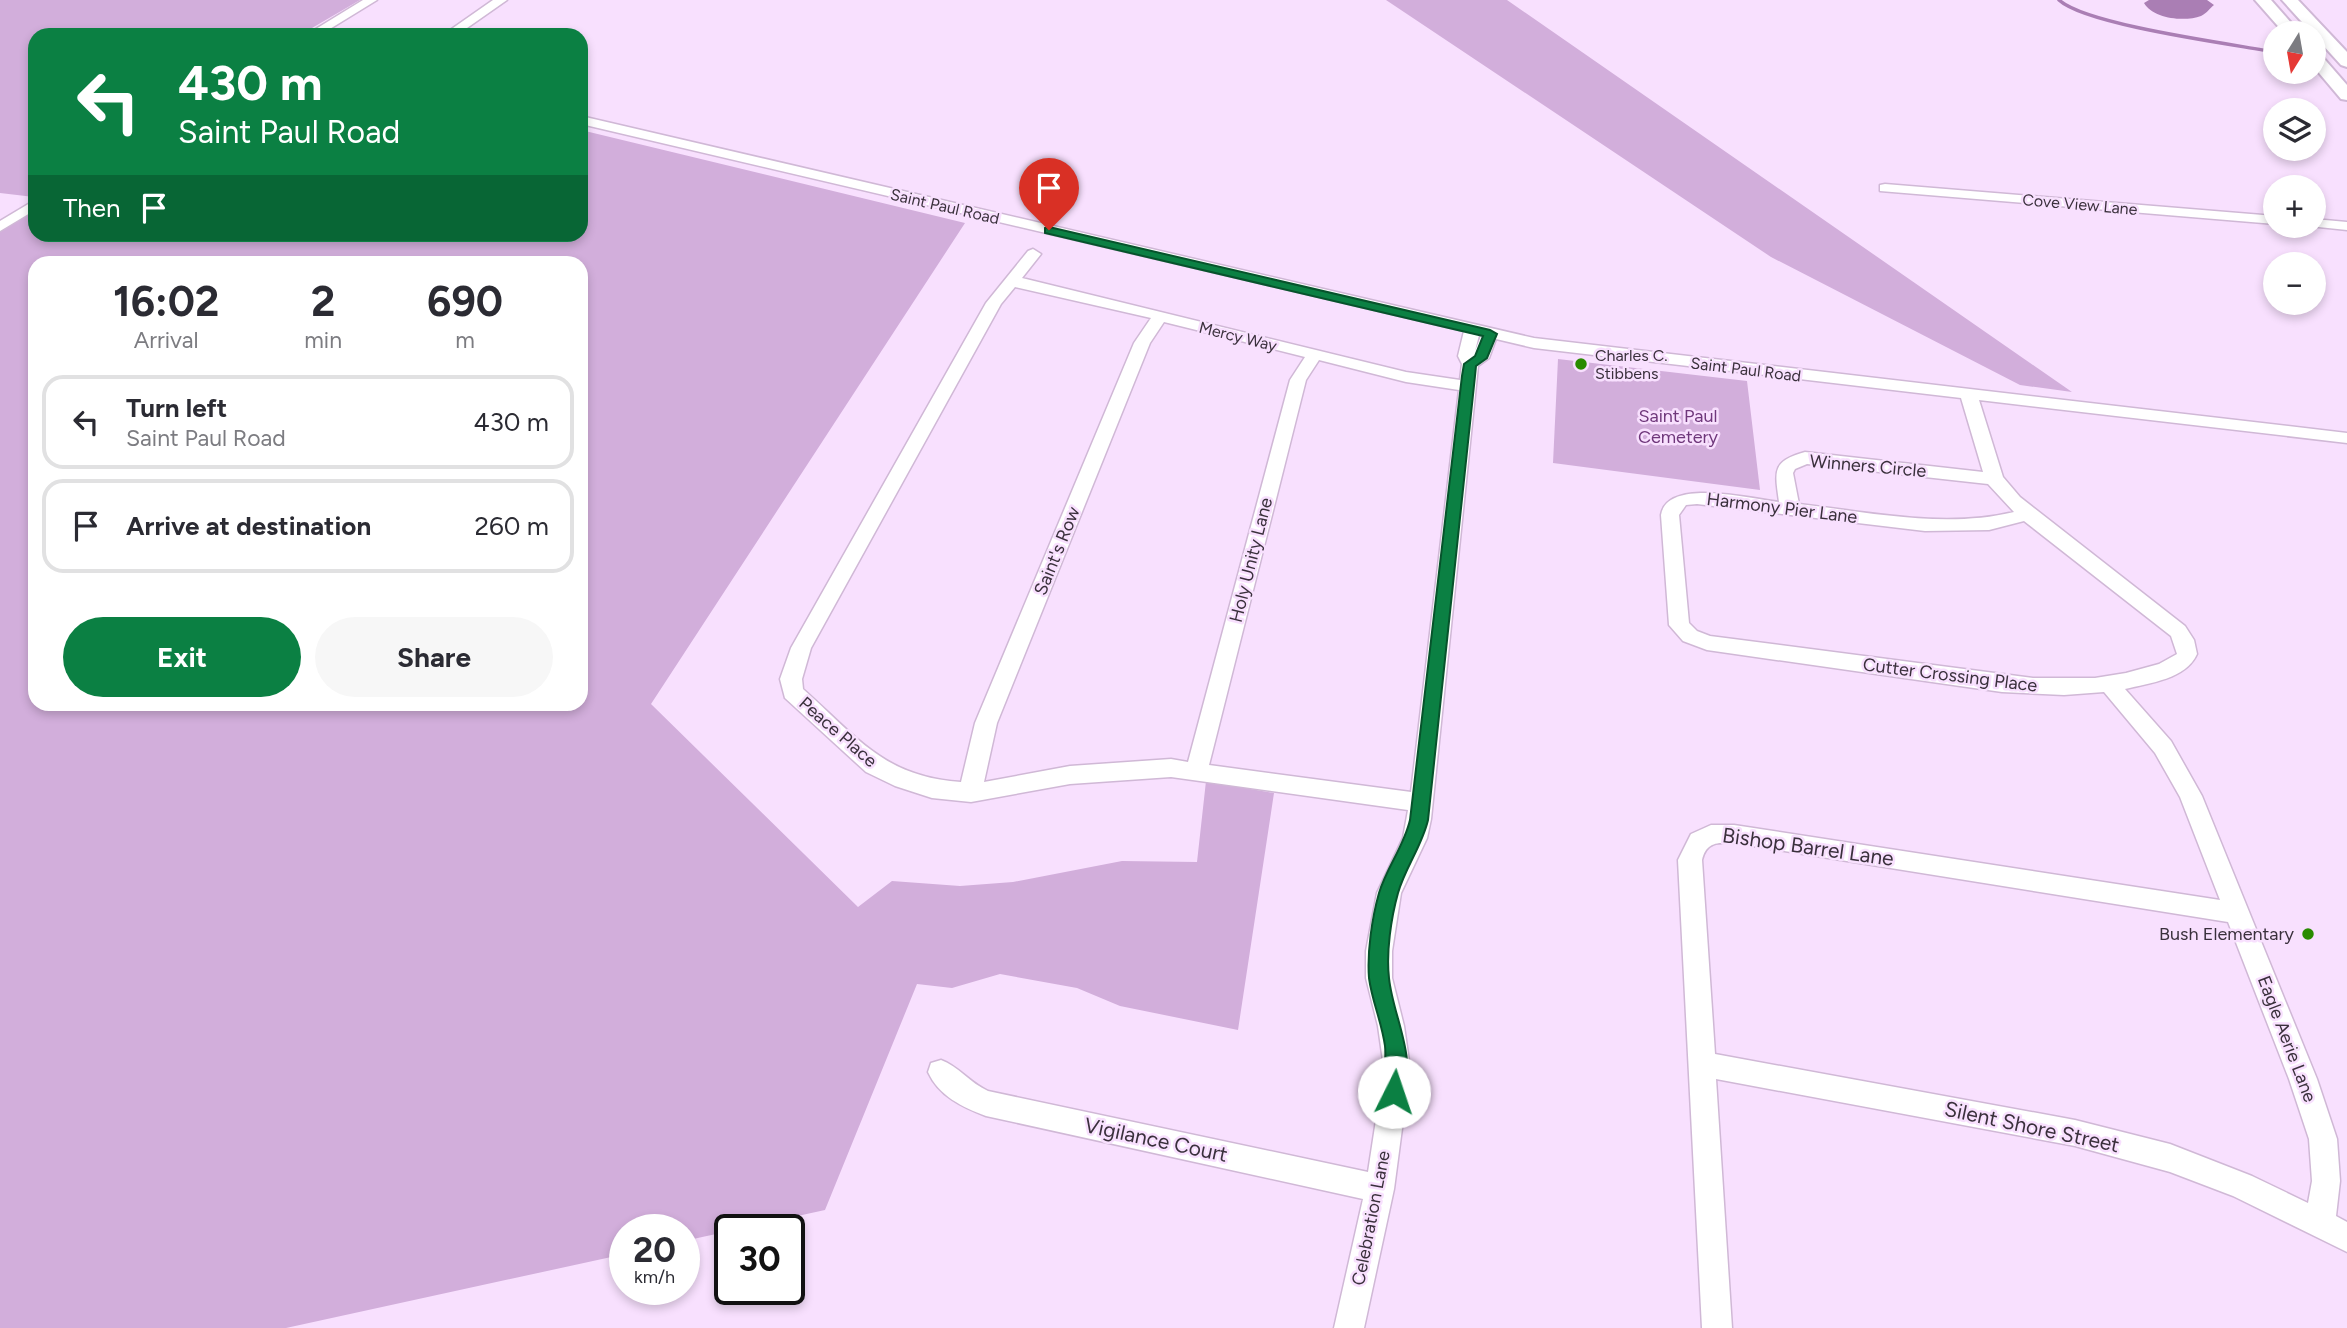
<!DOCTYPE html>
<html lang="en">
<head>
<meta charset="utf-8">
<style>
  :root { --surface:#fff; --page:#f7f7f7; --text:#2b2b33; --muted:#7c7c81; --line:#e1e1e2; --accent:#0b8043 }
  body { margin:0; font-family:Figtree,sans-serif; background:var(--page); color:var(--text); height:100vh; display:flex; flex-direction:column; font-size:26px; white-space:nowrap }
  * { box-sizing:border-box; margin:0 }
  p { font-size:23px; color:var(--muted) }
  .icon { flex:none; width:38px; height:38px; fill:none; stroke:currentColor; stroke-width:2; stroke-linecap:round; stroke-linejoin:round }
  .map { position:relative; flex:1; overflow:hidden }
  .drawer { position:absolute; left:28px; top:256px; width:560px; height:455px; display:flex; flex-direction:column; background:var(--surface); border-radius:21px; box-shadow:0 4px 10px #0003 }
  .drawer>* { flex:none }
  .guide { position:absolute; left:28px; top:28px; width:560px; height:214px; border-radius:21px; box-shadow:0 4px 10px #0003; background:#0b8043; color:#fff; overflow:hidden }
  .needle { width:46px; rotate:191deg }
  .buttons { position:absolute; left:2263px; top:21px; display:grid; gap:14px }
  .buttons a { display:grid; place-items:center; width:63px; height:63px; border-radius:50%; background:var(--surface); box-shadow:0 4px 10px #0003; font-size:35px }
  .speed { position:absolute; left:609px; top:1214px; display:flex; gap:14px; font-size:35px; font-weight:700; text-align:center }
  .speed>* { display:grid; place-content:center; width:91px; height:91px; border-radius:50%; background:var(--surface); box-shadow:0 4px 10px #0003; line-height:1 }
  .speed small { font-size:18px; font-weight:400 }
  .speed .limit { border:4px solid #111; border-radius:10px; background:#fff; color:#111 }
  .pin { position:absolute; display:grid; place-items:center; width:60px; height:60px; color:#fff; margin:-72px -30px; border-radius:50% 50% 50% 0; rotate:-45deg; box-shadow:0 0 7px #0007 }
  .pin .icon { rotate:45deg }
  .me { position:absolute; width:77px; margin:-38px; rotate:4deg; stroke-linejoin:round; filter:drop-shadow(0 0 5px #0008) }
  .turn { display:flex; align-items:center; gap:24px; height:147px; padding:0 35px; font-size:32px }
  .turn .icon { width:91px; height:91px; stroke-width:2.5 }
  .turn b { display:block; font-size:49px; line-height:60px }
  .then { display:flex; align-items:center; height:66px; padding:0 35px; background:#0003; gap:14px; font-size:26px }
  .eta { display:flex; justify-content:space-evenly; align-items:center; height:119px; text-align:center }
  .eta b { font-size:42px; font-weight:700; line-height:49px }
  .action { display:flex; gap:14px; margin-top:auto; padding:14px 35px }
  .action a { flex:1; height:80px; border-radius:42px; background:var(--accent); color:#fff; font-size:28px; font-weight:700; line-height:80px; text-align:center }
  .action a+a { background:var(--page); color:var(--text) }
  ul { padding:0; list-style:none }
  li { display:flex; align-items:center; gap:21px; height:94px; margin:0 14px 10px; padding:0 21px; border:4px solid var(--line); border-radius:21px }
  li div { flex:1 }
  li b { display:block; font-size:26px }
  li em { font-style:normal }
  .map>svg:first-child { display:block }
</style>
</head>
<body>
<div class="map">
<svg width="2347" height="1328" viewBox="0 0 2347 1328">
  <rect width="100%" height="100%" fill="#f8e0fe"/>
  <path fill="#d2aedb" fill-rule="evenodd" d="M0,0H360L300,35H35L34,197L0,193Z
    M1386,0H1507L2072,392L2020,385L1771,257Z
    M581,130L965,223L651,704L858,907L892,881L960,886L1013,882L1122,861L1197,862L1206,781L1274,793L1238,1030L1120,1006L1077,988L1000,974L952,988L917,984L825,1210L684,1241V1230H625V1254L286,1328H0V232L35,210V234H581ZM35,262H581V704H35Z
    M1558,359L1747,381L1760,490L1553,463Z"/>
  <path fill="#aa7eb4" d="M2149,0H2207L2214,5C2210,8 2206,14 2201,16C2185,22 2153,19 2144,3Z"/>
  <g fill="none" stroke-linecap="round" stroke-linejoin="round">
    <path stroke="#aa7eb4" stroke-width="3.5" d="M2059,0C2086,25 2231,44 2275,52"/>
    <defs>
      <path id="minor" d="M363,0H377L320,35H306Z
        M493,0H507L457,35H443Z
        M210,31L215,32L217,35H204Z
        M581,116L1534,338L2347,433V443L1979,400L2003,477L2020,497L2185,626L2194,640L2197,654C2186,679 2150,683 2125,689L2171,741L2202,796L2317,1079L2337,1139L2340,1181L2336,1216L2347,1222V1252L2233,1196L2170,1172L2075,1146L1716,1079L1732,1328H1702L1678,860L1691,834L1711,825H1734L2220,900L2180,797L2155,753L2104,692L2064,695L2002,692L1707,650L1683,641L1669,625L1661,515C1667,477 1752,499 1779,502C1775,472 1771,461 1805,452L1983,472L1961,398L1534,348L1496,339L1489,358L1478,366L1431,819L1427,838L1401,893L1392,951V978L1404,1026L1410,1068L1394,1189L1364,1328H1334L1363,1199L986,1116C962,1107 939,1096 928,1072L931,1063L941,1060C958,1066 970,1083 988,1091L1368,1172L1384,1068L1378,1026L1366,978V951L1377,893L1403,838L1408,810L1171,777L1070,784L971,802L932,798L895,786L866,772L785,698L780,679L791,648L986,303L1028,251L1033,249L1041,254L1022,278L1406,372L1460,380L1462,364L1458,356L1464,331L581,124ZM1015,287L1151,318L1134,343L975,723L961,782C884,777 857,737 803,689L802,679L811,648L1001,304ZM1164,322L1305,357L1290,380L1188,762L1171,759L1070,766L984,782L997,723L1150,343ZM1479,335L1481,336L1475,351ZM1319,360L1406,382L1459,390L1411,792L1209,765L1306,380ZM1807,464L1988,484L2014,512C1944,529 1869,512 1799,504L1793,473L1795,469ZM1697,504L1925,531L1989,530L2024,521L2171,636L2177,654L2159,664L2126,673L2095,678H2033L1710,636L1697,631L1689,623L1679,515L1686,505ZM1734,843L2228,922L2289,1079L2309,1139L2312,1181L2308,1203L2252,1176L2170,1144L2075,1120L1715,1054L1702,860C1706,842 1718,842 1734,843Z
        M1885,184L2275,216V224L1880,191V185Z
        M35,200V210L0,231V221Z
        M2314,219L2347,222V230L2309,226H2314Z"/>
      <path id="major" d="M2255,0H2271L2300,33H2284Z
        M2282,0H2298L2347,52V67L2341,65Z
        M2314,52L2320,54L2347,85V100L2341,99L2314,67Z"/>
    </defs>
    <use href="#minor" stroke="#d0b8d6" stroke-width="3"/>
    <use href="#major" stroke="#d0b8d6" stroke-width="4"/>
    <use href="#minor" fill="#fff" fill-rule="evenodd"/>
    <use href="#major" fill="#fff" fill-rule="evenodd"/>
  </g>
  <path fill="#0b8043" stroke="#07532c" stroke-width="2" d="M1049,227L1490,330L1497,334L1487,358L1476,366L1475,376L1428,820C1422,846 1405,868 1398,893C1391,918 1386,953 1389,978C1393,1018 1419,1059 1401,1099L1394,1101L1386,1099C1381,1086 1387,1062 1385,1046C1382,1023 1372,1001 1369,978C1367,952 1372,918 1379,893C1387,867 1404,846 1410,820L1462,376L1464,364L1475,356L1483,336L1045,233V228Z"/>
  <g fill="#298b00" stroke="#f8e0fe" stroke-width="2.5">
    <circle cx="1581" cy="364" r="7"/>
    <circle cx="2308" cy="934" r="7"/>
  </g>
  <g text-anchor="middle" stroke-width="5" stroke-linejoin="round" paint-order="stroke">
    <g font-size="16" fill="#3a303c" stroke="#f8e0fe">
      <text transform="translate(2080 204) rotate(5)" y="6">Cove View Lane</text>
      <text transform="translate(945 206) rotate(13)" y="6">Saint Paul Road</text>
      <text transform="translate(1238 336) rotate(14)" y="6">Mercy Way</text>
      <text transform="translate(1746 369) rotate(7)" y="6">Saint Paul Road</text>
    </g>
    <g font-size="16" fill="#3a303c" stroke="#f8e0fe" text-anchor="start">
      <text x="1595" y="361">Charles C.<tspan x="1595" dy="18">Stibbens</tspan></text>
    </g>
    <g font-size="18" fill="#6f377b" stroke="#f8e0fe">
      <text x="1678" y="422">Saint Paul<tspan x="1678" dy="21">Cemetery</tspan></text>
    </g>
    <g font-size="18" fill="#3a303c" stroke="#f8e0fe">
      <text transform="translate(1868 466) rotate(5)" y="6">Winners Circle</text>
      <text transform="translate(1782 508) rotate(7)" y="6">Harmony Pier Lane</text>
      <text transform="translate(1057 551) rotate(-68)" y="6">Saint's Row</text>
      <text transform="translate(1251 560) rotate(-76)" y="6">Holy Unity Lane</text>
      <text transform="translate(1950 675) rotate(7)" y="6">Cutter Crossing Place</text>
      <text transform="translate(838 732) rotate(41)" y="6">Peace Place</text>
      <text transform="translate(2287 1039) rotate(69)" y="6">Eagle Aerie Lane</text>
      <text transform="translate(1371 1218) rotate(-79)" y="6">Celebration Lane</text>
    </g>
    <g font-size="18" fill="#3a303c" stroke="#f8e0fe" text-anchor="end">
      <text x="2294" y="940">Bush Elementary</text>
    </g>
    <g font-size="21" fill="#3a303c" stroke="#f8e0fe">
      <text transform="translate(1808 847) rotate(8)" y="7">Bishop Barrel Lane</text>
      <text transform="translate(2032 1127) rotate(12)" y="7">Silent Shore Street</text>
      <text transform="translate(1156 1140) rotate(12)" y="7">Vigilance Court</text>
    </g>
  </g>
</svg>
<div class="buttons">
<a><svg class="needle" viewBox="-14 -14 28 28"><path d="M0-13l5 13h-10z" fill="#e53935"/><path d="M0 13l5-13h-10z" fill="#7c7c81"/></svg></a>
<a><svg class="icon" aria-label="layers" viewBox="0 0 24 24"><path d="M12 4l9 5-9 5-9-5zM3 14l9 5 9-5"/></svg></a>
<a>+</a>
<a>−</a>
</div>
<div class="speed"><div>20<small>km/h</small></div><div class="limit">30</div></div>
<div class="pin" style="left:1049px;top:230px;background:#d93025"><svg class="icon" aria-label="arrive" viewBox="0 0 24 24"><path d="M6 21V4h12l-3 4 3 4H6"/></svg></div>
<svg class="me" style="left:1394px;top:1092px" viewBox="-20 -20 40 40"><circle r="19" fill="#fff"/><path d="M0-13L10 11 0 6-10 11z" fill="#0b8043"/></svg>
<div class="guide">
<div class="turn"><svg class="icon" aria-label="left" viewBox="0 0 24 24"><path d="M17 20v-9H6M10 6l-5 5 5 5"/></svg><div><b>430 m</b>Saint Paul Road</div></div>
<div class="then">Then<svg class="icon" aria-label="arrive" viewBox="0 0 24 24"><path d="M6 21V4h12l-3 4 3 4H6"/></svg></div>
</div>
<section class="drawer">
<div class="eta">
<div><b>16:02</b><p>Arrival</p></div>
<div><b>2</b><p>min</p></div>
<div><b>690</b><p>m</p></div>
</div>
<ul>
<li><svg class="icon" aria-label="left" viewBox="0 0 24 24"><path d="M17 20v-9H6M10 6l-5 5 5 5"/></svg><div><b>Turn left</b><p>Saint Paul Road</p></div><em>430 m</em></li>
<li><svg class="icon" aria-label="arrive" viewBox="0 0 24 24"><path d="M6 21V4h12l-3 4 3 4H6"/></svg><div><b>Arrive at destination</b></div><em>260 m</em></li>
</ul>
<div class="action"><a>Exit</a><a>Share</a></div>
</section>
</div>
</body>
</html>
